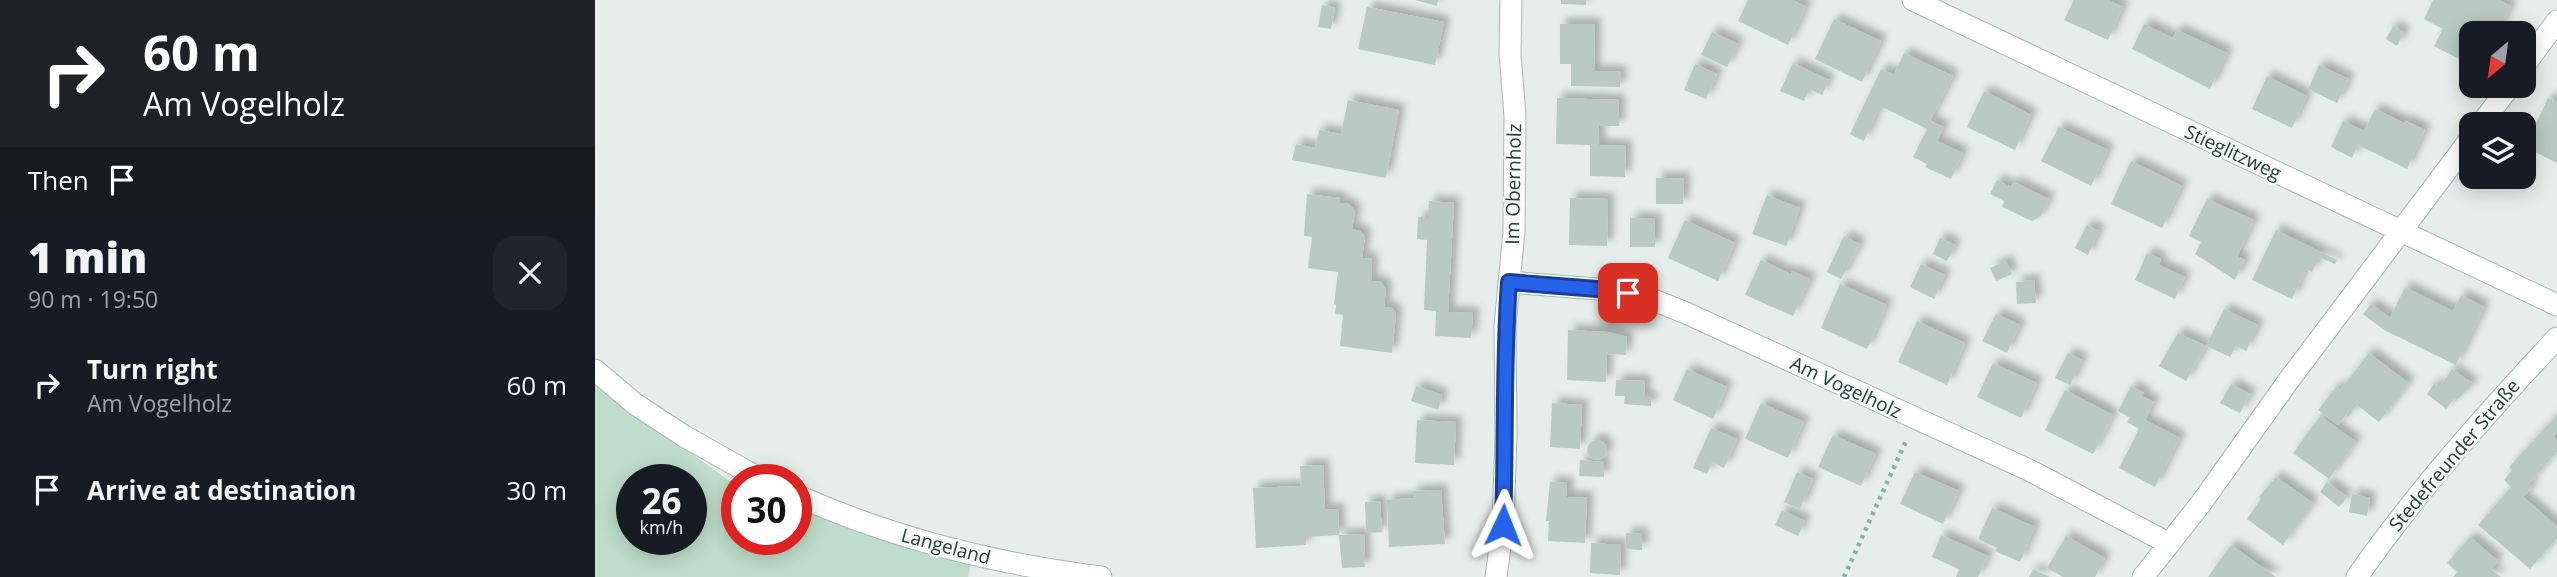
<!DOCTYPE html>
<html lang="en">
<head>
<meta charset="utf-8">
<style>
  :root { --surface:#171b24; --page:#20242c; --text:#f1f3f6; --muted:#9ea1a6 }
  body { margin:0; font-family:"Open Sans",sans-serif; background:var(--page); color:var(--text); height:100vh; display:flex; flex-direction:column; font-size:26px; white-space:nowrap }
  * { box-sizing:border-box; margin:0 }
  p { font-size:23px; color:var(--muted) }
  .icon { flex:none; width:38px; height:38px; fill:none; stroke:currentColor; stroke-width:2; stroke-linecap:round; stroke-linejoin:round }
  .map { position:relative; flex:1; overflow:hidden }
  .drawer { display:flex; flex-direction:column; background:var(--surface); width:595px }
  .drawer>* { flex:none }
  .hud { background:#202124; color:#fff; overflow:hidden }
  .needle { width:46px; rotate:209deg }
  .fabs { position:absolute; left:1864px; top:21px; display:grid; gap:14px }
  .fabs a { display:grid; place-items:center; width:77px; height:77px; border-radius:14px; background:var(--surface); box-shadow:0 4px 18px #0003; font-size:35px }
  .speed { position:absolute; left:21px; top:464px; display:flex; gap:14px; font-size:35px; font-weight:700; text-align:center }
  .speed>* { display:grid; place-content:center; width:91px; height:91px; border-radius:50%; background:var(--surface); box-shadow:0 4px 18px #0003; line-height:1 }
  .speed small { font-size:18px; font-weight:400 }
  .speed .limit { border:10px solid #d22; background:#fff; color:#111 }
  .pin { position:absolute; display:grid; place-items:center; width:60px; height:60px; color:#fff; margin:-30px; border-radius:14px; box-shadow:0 4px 10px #0006 }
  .me { position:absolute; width:77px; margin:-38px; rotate:2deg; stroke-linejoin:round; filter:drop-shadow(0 0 5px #0008) }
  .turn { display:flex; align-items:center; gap:24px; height:147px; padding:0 28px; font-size:32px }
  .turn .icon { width:91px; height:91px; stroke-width:2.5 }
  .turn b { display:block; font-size:49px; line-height:60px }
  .then { display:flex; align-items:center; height:66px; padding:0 28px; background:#0003; gap:14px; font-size:26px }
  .round { display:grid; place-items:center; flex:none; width:74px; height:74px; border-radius:21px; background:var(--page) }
  .head { display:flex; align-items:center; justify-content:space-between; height:119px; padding:0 28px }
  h1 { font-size:42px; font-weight:800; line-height:52px }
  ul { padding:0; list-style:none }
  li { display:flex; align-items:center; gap:21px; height:105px; padding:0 28px }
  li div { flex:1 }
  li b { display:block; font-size:26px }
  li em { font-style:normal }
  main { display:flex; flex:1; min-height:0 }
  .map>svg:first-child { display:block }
</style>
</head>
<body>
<main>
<section class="drawer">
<div class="hud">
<div class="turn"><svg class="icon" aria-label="right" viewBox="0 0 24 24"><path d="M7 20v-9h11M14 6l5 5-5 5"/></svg><div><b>60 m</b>Am Vogelholz</div></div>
<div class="then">Then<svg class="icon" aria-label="arrive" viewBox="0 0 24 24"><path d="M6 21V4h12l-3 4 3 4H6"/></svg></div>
</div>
<div class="head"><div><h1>1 min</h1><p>90 m · 19:50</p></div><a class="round"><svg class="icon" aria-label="close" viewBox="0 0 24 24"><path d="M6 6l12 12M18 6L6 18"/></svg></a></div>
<ul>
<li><svg class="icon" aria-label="right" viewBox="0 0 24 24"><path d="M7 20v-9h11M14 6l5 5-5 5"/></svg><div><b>Turn right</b><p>Am Vogelholz</p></div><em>60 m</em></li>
<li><svg class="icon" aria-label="arrive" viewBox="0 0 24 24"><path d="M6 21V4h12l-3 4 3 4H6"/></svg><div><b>Arrive at destination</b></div><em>30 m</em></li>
</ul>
</section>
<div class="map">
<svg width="1962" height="577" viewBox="0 0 1962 577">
  <defs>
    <filter id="shadow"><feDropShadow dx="6" dy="-6" stdDeviation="3.5" flood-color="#0004"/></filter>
  </defs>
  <rect width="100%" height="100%" fill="#e5eeea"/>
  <path fill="#bedec9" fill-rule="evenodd" d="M0,383L133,480L142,483V539H201V507L252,527L376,563L373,577H0ZM37,480H96V539H37Z"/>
  <path fill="#bac9c4" filter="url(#shadow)" d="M820,0H843L842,6Z
    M966,0H991V5L966,4Z
    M1153,0H1198L1211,7L1193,45L1143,21Z
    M1479,0H1514L1528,7L1513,40L1469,20Z
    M1838,0H1904L1916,6L1902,33H1876V44L1872,42L1864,59L1839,46L1848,29L1829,19Z
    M727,5L740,8L736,29L723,27Z
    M772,7L849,22L840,65L763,49Z
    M1239,19L1286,41L1267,82L1220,59Z
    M965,24H1000L999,71L1026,72L1025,87L976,86V64H965Z
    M1549,24L1578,38L1582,30L1632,53L1615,89L1537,49Z
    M1798,26L1809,32L1802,46L1791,39Z
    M1117,32L1143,44L1132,67L1106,55Z
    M1309,53L1358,76L1335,121L1349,127L1342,141L1368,153L1356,179L1330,167L1332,164L1318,157L1332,129L1285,106L1269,141L1255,134L1286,69L1299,75Z
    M1198,63L1234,80L1227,95L1214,89L1209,101L1185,91Z
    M1100,64L1122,74L1111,99L1089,90Z
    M1724,65L1754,79L1742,103L1713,89Z
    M1672,76L1712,96L1697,128L1657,109Z
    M1389,91L1436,115L1420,150L1372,127Z
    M962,98L1024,100V126H1004V145L1031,146L1030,177L995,176V145L961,144Z
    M1953,98L1962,102V163L1930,147Z
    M753,100L804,110L791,178L697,160L701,144L720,148L724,130L746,134Z
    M1780,109L1809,123L1811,121L1830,130L1812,169L1763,145L1757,158L1736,147L1748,121L1769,131Z
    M1464,127L1513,150L1496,186L1446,161Z
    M1536,161L1587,186L1567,228L1516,204Z
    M1061,178H1089L1088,204H1061Z
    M1402,180L1416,187L1419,182L1454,199L1446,216L1437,221L1407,207L1409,201L1395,194Z
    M712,194L745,198V203L754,204L760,211L757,229L765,231L770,236L767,258L777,259L776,281L786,282L791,289L789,307L797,308L801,314L797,353L745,346L748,315L740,314L741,305L739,304L743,272L713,268L717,237L709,236Z
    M1172,195L1205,208L1191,246L1157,234Z
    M975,198L1013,199L1012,246L974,245Z
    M1612,199L1659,220L1642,256L1650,260L1640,280L1600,254L1606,242L1594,236Z
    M834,201L859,203L853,312L878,313L876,338L840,336L841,311L829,310L832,240L822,239L823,217H833Z
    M1035,218L1060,219V247H1035Z
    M1090,220L1140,243L1123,281L1073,258Z
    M1492,225L1504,231L1493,255L1480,248Z
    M1681,230L1742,260L1740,264L1724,257L1717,272L1711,269L1697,299L1657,280Z
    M1249,236L1265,244L1246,279L1232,272Z
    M1345,238L1360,245L1352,261L1338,254Z
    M1552,253L1566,259L1564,265L1590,277L1580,299L1540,280Z
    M1166,260L1196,274L1197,271L1215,279L1198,316L1150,295Z
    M1411,261L1417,274L1401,281L1395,268Z
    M1326,264L1350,275L1339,299L1315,287Z
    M1439,280L1441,303L1422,304L1421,282Z
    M1245,284L1292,305L1272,349L1226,328Z
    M1810,287L1858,311L1866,295L1889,307L1861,365L1789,330L1768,314L1776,304L1795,318Z
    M1629,309L1663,325L1651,351L1641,346L1635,357L1611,346Z
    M1401,314L1425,325L1412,353L1387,341Z
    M1322,321L1370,343L1352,385L1303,362Z
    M973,330L1013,332L1032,337L1031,355L1012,354L1011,382L972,380Z
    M1583,333L1611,346L1591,381L1564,366Z
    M1473,353L1487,360L1475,385L1460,378Z
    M1774,353L1814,383L1784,422L1762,405L1753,417L1751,415L1743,425L1723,410L1741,387L1745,390Z
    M1398,363L1442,383L1426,418L1382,397Z
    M1092,369L1132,387L1118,419L1078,400Z
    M1857,369L1878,384L1861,401L1859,399L1851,409L1832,394L1839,384L1844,388Z
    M1021,380L1050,381L1049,397H1056V406L1029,404L1030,396H1020Z
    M1636,384L1655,394L1645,413L1625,403Z
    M821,386L847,395L843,410L816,401Z
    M1536,386L1549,393L1547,396L1559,402L1550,420L1585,438L1560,487L1524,468L1544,429L1532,422L1535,418L1523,411Z
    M1470,390L1518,415L1498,454L1450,430Z
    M957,403L987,405L985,449L955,447Z
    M1166,403L1209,422L1193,458L1150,439Z
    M1962,415V432L1958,437L1962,440V452L1934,484L1937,487L1928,497L1962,526V538L1935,569L1883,525L1916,487L1909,480L1917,470L1914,467Z
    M1725,416L1761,442L1734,479L1698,453Z
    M822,420L861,422L859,465L820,463Z
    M1116,428L1142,439L1129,468L1117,462L1112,474L1098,468Z
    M1238,435L1281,454L1266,486L1223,467Z
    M992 450a10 10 0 1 1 20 0a10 10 0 1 1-20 0Z
    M985,460L1009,462V477L984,476Z
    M728,465L730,510L743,509L744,535L711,537V545L661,548L658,488L706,486L705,466Z
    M1202,472L1218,479L1205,509L1189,502Z
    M1320,472L1364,491L1348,524L1305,504Z
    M1681,477L1718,503L1688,545L1652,519L1666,499L1664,497Z
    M955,482L972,483V497H992L990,543L953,541L954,521H951Z
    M1732,482L1752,497L1744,507L1725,492Z
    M846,490L850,544L794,547L792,500L818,498V491Z
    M1757,494L1775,498L1772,516L1754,512Z
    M785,501L787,532L771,533L770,502Z
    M1397,508L1440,527L1425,562L1400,551L1402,548L1383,539Z
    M1187,510L1210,521L1203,536L1180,525Z
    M1031,533L1047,534V550L1030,549Z
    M769,534L770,567L747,568L744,535Z
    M1346,535L1393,556L1383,577H1361L1364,569L1337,557Z
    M1471,536L1510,558L1500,577H1468L1452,568Z
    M1875,537L1903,561L1896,569L1906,577H1858L1862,572L1852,563Z
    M996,543L1026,545L1025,575L995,573Z
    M1636,545L1681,577H1613Z
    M1438,569L1455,577H1434Z"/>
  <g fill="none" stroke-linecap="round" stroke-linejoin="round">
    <defs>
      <path id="street" d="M1318,0L1962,305
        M1928,67L1962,21
        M1886,124L1915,86
        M914,282L1015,290L1051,297L1091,313L1436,471L1573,543
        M0,370L40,404L89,436L167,480
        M201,495C297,538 401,564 506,577
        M901,577L908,525L911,436L910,326L919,231L920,116L915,54L916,0
        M1548,577L1607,502L1694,380L1876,138"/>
      <path id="secondary" d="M1762,577C1822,491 1891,414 1962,338"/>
    </defs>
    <use href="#street" stroke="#a7b6b2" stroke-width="23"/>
    <use href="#secondary" stroke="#a3b9b3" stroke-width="23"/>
    <path stroke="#86b1a6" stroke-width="4.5" stroke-dasharray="3.5 5" stroke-linecap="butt" d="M1249,577L1311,441"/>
    <use href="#street" stroke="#fff" stroke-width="21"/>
    <use href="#secondary" stroke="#fff" stroke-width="21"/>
  </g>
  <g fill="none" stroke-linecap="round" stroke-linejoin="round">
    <defs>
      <path id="route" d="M908,525C911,444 908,363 914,282L1015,290L1033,293"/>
    </defs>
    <use href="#route" stroke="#184099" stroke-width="18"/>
    <use href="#route" stroke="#2563eb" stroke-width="12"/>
  </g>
  <g text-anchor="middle" stroke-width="5" stroke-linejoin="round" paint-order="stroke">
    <g font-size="19" fill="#24403a" stroke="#f6faf8">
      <text transform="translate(1638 152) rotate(25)" y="7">Stieglitzweg</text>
      <text transform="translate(918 184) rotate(-89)" y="7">Im Obernholz</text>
      <text transform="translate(1251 387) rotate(25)" y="7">Am Vogelholz</text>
      <text transform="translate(1859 455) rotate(-50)" y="7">Stedefreunder Straße</text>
      <text transform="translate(351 546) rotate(15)" y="7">Langeland</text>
    </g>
  </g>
</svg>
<div class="fabs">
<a><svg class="needle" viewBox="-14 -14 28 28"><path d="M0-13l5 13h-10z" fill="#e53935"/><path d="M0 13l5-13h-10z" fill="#9ea1a6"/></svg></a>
<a><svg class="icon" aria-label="layers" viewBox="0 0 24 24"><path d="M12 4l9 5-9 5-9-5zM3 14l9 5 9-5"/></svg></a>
</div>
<div class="speed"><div>26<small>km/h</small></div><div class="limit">30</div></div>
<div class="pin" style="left:1033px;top:293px;background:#d93025"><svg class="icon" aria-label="arrive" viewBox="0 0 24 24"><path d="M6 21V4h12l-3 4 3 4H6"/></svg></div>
<svg class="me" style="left:908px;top:525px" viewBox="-20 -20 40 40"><path d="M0-17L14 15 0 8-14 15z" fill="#2563eb" stroke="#fff" stroke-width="4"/></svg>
</div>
</main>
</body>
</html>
